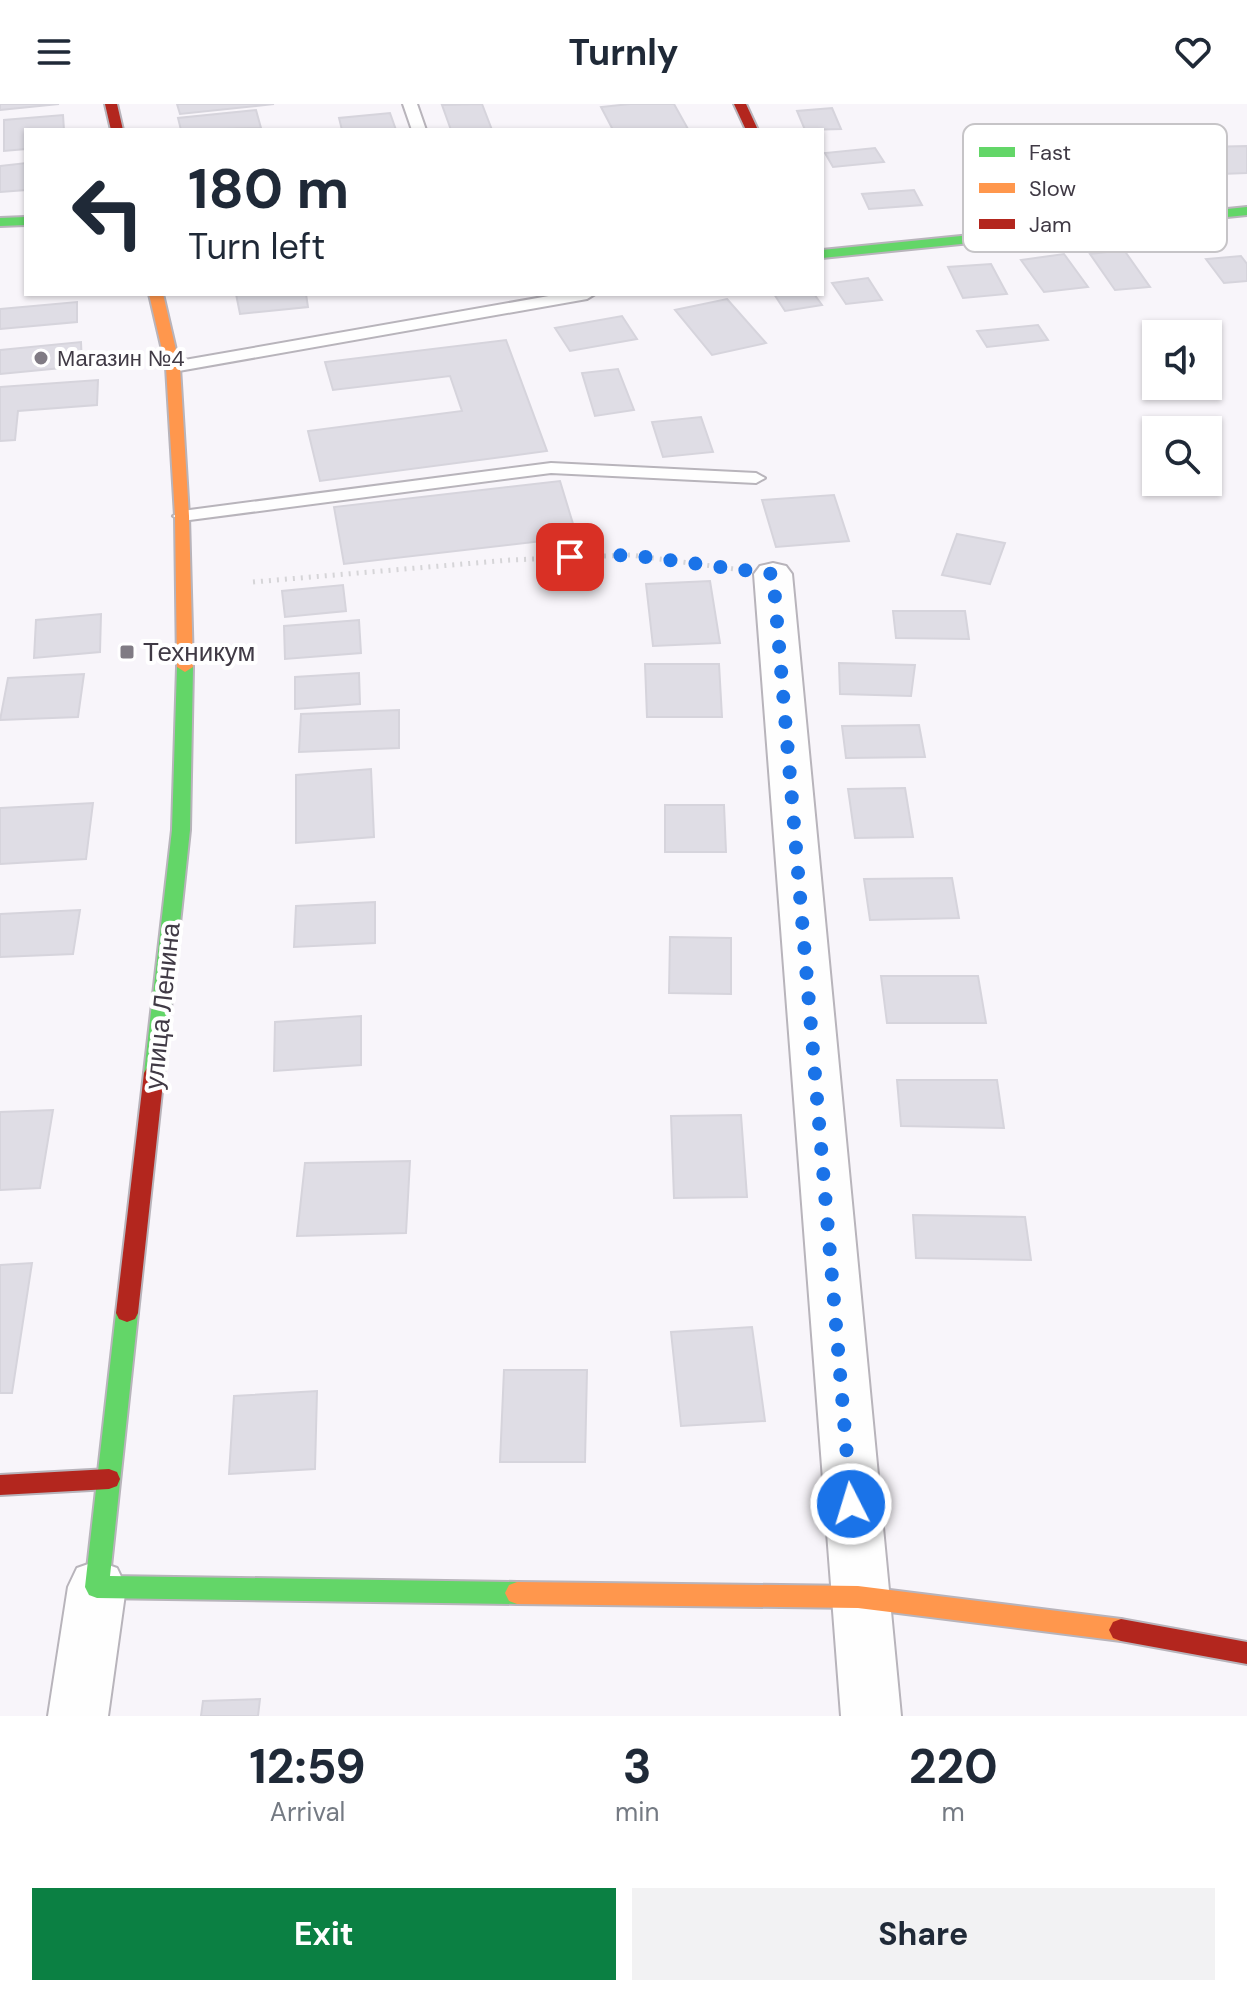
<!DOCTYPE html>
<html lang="en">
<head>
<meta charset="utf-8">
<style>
  :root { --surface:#fff; --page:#f2f2f3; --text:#1f2937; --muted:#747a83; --accent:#0b8043 }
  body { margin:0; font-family:"DM Sans",sans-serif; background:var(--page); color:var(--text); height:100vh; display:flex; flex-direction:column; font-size:30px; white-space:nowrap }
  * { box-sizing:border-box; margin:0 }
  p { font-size:26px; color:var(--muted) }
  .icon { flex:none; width:44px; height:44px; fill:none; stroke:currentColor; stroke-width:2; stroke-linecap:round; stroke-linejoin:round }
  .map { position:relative; height:1612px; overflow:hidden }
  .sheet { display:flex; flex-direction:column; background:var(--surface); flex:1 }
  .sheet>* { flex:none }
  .banner { position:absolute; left:24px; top:24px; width:800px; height:168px; border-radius:0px; box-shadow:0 2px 6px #0004; background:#fff; color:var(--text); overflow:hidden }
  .fabs { position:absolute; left:1142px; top:216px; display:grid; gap:16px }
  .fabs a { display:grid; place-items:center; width:80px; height:80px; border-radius:0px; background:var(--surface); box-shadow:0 2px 6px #0004; font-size:40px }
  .pin { position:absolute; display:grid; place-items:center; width:68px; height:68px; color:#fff; margin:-34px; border-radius:16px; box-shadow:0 4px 12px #0006 }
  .me { position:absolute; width:88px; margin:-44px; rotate:355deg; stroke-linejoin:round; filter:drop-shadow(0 0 6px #0008) }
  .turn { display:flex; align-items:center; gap:28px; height:168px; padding:0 32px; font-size:36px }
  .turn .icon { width:104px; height:104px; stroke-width:2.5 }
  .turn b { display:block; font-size:56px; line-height:68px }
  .eta { display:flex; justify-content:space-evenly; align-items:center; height:136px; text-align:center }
  .eta b { font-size:48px; font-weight:700; line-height:56px }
  .cta { display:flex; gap:16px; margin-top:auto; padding:16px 32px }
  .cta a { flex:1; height:92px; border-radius:0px; background:var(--accent); color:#fff; font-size:32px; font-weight:700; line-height:92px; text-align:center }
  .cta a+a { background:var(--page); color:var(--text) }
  header { display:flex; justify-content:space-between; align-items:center; height:104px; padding:0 32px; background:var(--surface); font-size:36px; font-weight:700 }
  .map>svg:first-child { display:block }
</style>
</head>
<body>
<header><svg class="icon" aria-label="menu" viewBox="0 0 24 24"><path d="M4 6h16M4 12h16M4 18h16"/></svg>Turnly<svg class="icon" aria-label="heart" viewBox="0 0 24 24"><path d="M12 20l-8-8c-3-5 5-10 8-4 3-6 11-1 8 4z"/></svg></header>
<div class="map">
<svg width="1247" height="1612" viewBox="0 0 1247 1612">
  <rect width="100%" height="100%" fill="#f8f5fa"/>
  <path fill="#dfdde5" stroke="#d6d4dc" stroke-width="2" d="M0,0H59L0,6Z
    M177,0H274L180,10Z
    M482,0L492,26H451L442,1Z
    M630,0H674L688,25L613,26L601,3Z
    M832,4L841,25L805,26L797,7Z
    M256,6L261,24L181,26L178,14Z
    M390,9L396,26H342L339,14Z
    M63,11L64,26H26V45L4,47V16Z
    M1247,42V69L1221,70L1206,43Z
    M875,44L884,58L833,63L825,49Z
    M26,59V86L0,88V62Z
    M914,86L922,101L869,105L862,90Z
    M1124,146L1150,183L1115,186L1090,150Z
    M1064,150L1088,183L1044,188L1021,156Z
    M1241,152L1247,160V177L1224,179L1206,155Z
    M991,160L1007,190L963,194L948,163Z
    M868,174L882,196L846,200L832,179Z
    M236,190H306L308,203L240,210Z
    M774,190H814L822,201L785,207Z
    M727,195L766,239L712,251L675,206Z
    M77,198V218L0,225V205Z
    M622,212L637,235L570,247L555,224Z
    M1038,221L1048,236L987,243L977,227Z
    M506,236L547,347L320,377L308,327L462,307L450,272L333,286L325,258Z
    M81,238L82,262L0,270V246Z
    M618,265L634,306L595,312L582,269Z
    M98,276L97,301L18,307L15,336L0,337V283Z
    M701,313L713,348L663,353L652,318Z
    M560,377L577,433L344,460L334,403Z
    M834,391L849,437L776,443L762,396Z
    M957,430L1005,439L990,480L942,471Z
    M710,477L720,539L653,542L646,480Z
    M343,481L346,507L285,513L282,487Z
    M893,507H965L969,535L896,534Z
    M101,510L100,548L34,554L36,516Z
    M359,516L361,549L285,555L284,522Z
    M839,559L915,561L911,592L840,590Z
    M645,560H719L722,613H647Z
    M359,569L360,600L295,605V573Z
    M84,570L78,613L0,616L8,574Z
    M399,606V644L299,648L301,610Z
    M919,621L925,653L846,654L842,622Z
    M371,665L374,733L296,739V671Z
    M905,684L913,733L855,734L848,685Z
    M93,699L86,755L0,760V704Z
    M665,701H724L726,748H665Z
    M952,774L959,814L870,816L864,775Z
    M375,798V839L294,843L296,802Z
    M80,806L73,850L0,853V810Z
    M670,833L731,834V890L669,889Z
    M881,872H978L986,919H887Z
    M361,912V961L274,967L275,918Z
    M897,976H997L1004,1024L901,1022Z
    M53,1006L40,1084L0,1086V1008Z
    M741,1011L747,1093L674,1094L671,1012Z
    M410,1057L406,1129L297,1132L305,1059Z
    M913,1111L1025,1113L1031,1156L916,1154Z
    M32,1159L12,1289H0V1161Z
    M752,1223L765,1317L681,1322L671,1228Z
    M504,1266H587L585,1358H500Z
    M317,1287L315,1365L229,1370L234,1292Z
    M260,1595L258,1612H201L203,1597Z"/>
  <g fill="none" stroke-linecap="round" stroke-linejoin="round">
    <defs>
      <path id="lane" d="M403,0H417L426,26H412Z
        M560,190H595L587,195L173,268L165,263L173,258Z
        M551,359L756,369L765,374L756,379L551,369L182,417L173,412L182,407Z"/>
      <path id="street" d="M773,459L786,462L792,470L901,1612H841L754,470L760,462Z
        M97,1457L117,1464L126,1483L108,1612H48L68,1483L77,1464Z"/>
      <path id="fast" d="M1247,103V111L822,154V146Z
        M26,113V121L0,122V114Z
        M185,558L193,563L190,726L164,969L161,974H147L144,969L172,726L177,563Z
        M127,1200L135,1203L138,1209L110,1472L517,1478L525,1481L529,1489L525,1497L517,1500L97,1494L89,1491L85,1483L116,1209L119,1203Z"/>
      <path id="slow" d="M149,190H163L180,263L189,412L193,563L185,568L177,563L175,412L166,263Z
        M517,1478L858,1482L1121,1515L1129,1518L1133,1526L1129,1534L1121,1537L858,1504L517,1500L509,1497L505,1489L509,1481Z"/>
      <path id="jam" d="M105,0H117L123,26H111Z
        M734,0H746L758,26H746Z
        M154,962L161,964L164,969L138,1209L135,1215L127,1218L119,1215L116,1209L144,969L147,964Z
        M109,1365L117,1368L120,1375L117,1382L109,1385L0,1391V1371Z
        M1121,1515L1247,1538V1560L1121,1537L1113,1534L1109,1526L1113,1518Z"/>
    </defs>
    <use href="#lane" stroke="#b8b4bb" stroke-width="4"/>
    <use href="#street" stroke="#b8b4bb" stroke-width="4"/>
    <use href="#fast" stroke="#b8b4bb" stroke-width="4"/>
    <use href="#slow" stroke="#b8b4bb" stroke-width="4"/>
    <use href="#jam" stroke="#b8b4bb" stroke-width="4"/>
    <path stroke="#d6d5d8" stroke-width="5" stroke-dasharray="2 6" stroke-linecap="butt" d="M253,478L510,456L631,451L734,465"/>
    <use href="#lane" fill="#fefefe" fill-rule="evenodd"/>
    <use href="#street" fill="#fefefe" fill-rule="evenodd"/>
    <use href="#fast" fill="#63d668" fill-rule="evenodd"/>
    <use href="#slow" fill="#ff974d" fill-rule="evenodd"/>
    <use href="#jam" fill="#b3261e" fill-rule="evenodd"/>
  </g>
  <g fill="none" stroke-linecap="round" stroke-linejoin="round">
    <path stroke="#1a73e8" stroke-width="14" stroke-dasharray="0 25.2" d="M570,453L631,451L773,470L851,1400"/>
  </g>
  <g fill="#807b84" stroke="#fff" stroke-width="3">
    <circle cx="41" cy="254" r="8"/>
    <rect x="119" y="540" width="16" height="16" rx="4"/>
  </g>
  <g text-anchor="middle" stroke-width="8" stroke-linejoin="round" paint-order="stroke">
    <g font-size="22" fill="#403a45" stroke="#fff" text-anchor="start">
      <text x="57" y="262">Магазин №4</text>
    </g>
    <g font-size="26" fill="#403a45" stroke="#fff" text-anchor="start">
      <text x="143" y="557">Техникум</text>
    </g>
    <g font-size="26" fill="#403a45" stroke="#fff">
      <text transform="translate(162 902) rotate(-84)" y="9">улица Ленина</text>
    </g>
  </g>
  <rect x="963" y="20" width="264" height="128" rx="12" fill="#fff" stroke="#c6c4c7" stroke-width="2"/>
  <rect x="979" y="43" width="36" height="10" fill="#63d668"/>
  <rect x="979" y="79" width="36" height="10" fill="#ff974d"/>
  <rect x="979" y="115" width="36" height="10" fill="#b3261e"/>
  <g font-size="22" fill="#403a45">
    <text x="1029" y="56">Fast</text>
    <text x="1029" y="92">Slow</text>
    <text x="1029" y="128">Jam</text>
  </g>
</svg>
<div class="fabs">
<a><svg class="icon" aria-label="sound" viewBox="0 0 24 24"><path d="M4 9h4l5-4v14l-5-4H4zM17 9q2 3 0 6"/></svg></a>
<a><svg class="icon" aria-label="search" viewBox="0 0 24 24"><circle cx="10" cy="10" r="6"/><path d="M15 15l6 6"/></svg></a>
</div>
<div class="pin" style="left:570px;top:453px;background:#d93025"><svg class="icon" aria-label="arrive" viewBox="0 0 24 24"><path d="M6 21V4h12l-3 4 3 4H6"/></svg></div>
<svg class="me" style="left:851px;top:1400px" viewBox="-20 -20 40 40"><circle r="17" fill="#1a73e8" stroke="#fff" stroke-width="3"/><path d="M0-11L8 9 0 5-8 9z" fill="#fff"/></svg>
<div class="banner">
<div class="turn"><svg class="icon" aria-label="left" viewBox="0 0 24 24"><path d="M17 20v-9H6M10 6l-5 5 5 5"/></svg><div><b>180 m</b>Turn left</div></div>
</div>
</div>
<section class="sheet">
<div class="eta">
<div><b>12:59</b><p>Arrival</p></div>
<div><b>3</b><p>min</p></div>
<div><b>220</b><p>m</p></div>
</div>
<div class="cta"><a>Exit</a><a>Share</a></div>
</section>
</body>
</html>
